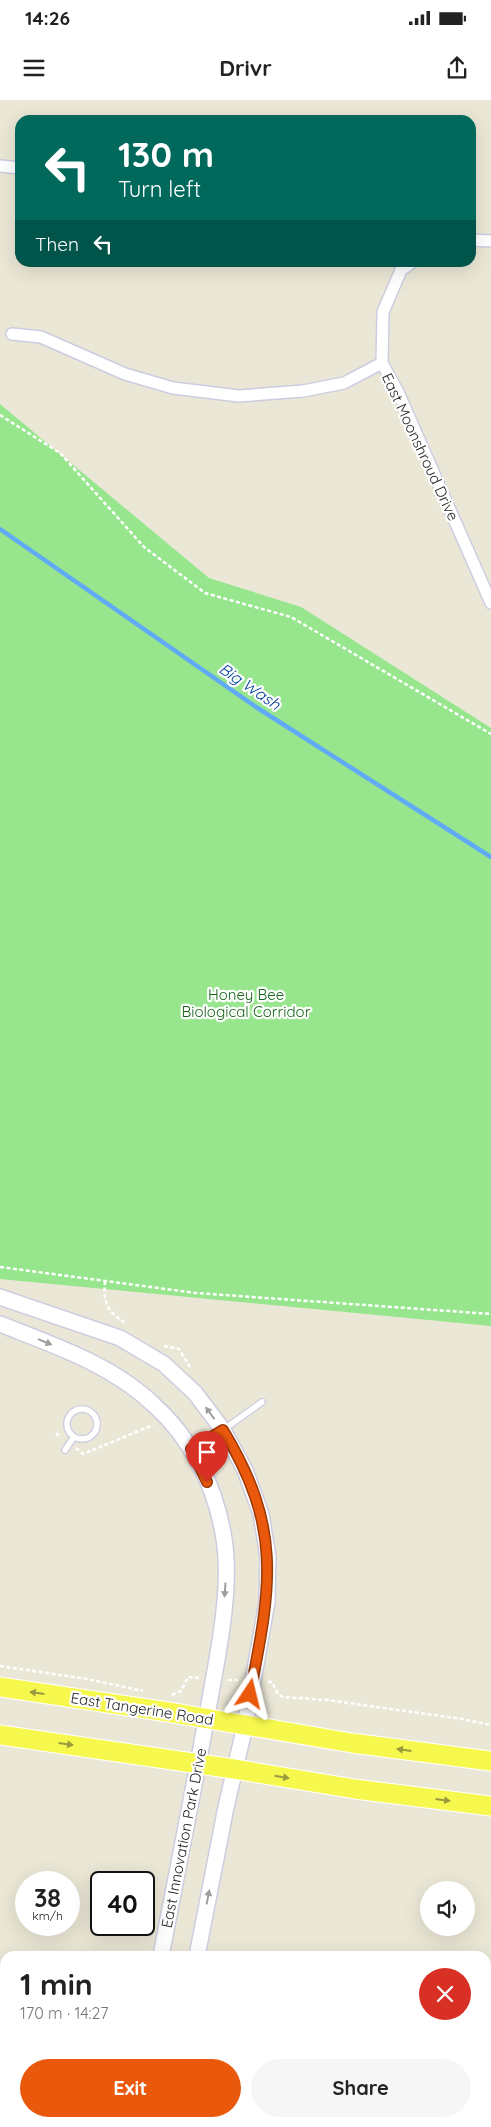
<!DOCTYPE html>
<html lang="en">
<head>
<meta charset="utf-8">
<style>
  :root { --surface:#fff; --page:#f6f6f6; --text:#222; --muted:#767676; --accent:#ea580c }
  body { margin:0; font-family:Quicksand,sans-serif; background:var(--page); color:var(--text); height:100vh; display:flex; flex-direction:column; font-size:19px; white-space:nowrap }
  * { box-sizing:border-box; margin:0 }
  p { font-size:16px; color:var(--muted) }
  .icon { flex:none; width:28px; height:28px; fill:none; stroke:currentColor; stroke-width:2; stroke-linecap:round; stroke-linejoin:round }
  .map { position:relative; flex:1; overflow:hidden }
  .panel { position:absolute; left:0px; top:1851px; width:491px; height:176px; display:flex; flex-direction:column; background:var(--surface); border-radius:15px 15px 0 0; box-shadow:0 5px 20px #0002 }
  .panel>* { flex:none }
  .top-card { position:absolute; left:15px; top:15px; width:461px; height:152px; border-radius:15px; box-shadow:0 5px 20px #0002; background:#00695c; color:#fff; overflow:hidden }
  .controls { position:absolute; left:420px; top:1781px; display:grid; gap:10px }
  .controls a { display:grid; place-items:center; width:55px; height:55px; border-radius:50%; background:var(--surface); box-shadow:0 5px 20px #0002; font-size:25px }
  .speed { position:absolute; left:15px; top:1771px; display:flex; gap:10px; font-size:25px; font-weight:700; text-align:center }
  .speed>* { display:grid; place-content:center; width:65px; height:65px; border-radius:50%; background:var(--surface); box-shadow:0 5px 20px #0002; line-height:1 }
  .speed small { font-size:12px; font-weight:400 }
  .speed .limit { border:2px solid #111; border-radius:8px; background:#fff; color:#111 }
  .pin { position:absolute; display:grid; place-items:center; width:42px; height:42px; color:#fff; margin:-51px -21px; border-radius:50% 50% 50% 0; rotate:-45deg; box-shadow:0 0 5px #0007 }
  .pin .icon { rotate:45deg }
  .me { position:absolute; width:55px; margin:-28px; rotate:10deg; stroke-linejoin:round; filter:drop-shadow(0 0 4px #0008) }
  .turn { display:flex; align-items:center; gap:18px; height:105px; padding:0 20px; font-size:22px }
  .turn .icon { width:65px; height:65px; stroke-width:2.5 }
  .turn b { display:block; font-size:35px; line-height:42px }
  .then { display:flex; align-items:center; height:48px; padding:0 20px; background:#0003; gap:10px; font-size:19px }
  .round { display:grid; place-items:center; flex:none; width:52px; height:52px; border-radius:26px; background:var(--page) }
  .headline { display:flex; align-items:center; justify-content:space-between; height:85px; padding:0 20px }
  h1 { font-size:30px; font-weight:700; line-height:38px }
  .cta { display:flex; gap:10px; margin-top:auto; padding:10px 20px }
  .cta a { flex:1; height:58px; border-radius:30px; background:var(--accent); color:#fff; font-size:20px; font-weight:700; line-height:58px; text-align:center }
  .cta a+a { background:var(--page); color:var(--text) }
  .status { display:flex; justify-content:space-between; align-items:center; height:35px; padding:0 25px; background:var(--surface); direction:ltr }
  .status svg { height:14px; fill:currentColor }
  header { display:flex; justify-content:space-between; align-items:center; height:65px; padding:0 20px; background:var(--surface); font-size:22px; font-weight:700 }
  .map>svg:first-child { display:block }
</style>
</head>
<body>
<div class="status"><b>14:26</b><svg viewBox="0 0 49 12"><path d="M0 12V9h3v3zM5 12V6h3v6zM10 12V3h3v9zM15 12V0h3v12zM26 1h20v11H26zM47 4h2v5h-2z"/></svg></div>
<header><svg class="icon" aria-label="menu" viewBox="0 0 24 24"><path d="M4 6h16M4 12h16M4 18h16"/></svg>Drivr<svg class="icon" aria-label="share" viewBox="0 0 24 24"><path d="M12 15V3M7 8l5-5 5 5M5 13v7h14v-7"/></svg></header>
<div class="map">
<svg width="491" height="2027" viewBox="0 0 491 2027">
  <rect width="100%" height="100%" fill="#ebe7d6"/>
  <path fill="#f3d8d2" d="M491,1885V2027H214L215,2022H486V1886Z"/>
  <path fill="#97e68e" d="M0,304L209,478L301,507L491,628V1226L0,1179Z"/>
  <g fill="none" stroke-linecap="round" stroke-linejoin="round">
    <path stroke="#61aaf5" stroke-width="4.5" d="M0,429L256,607L491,757"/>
    <defs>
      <path id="service" d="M67 1324a15 15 0 1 1 30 0a15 15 0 1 1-30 0Z
        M191,1349L223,1330L262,1302
        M65,1350L74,1337"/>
      <path id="minor" d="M0,66L20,68
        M471,140L491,141
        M412,162L401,170L383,212L382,263L398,292L491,503
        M12,234L41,237L125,274L173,288L239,296L303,291L344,283L382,263"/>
      <path id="tertiary" d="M0,1197L120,1238L164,1264L195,1293L223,1330L245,1370L261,1414L268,1457L267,1502L245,1626L226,1707L197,1856
        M0,1224C53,1245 111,1264 153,1304C192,1339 216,1387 224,1439C232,1488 218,1554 209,1604C194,1688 177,1772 161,1856
        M136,2027V2022
        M171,2027V2022"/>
      <path id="primary" d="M0,1587L168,1612L352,1643L491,1661
        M0,1635L234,1669L355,1689L491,1706"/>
    </defs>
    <use href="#service" stroke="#cdcce1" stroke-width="8"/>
    <use href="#minor" stroke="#cdcce1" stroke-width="14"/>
    <use href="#tertiary" stroke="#cdcce1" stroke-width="18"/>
    <use href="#primary" stroke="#fff" stroke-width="21"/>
    <path stroke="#fff" stroke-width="2.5" stroke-dasharray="4 2.5" stroke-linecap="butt" d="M0,315L60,353L144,447L205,493L291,517L491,634
      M0,1167L196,1193L491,1214
      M105,1181C103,1203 107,1212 127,1224
      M164,1246L179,1249L190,1267
      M56,1333L61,1338
      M76,1348L83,1354L153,1325
      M0,1566L87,1579L143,1591
      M228,1580H240
      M268,1582H272L278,1594L283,1597L327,1600L462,1619L491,1625
      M172,1595L181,1591L188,1577L200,1578
      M396,2022L397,2027
      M481,2022L482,2027"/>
    <use href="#service" stroke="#fff" stroke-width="5.5"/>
    <use href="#minor" stroke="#fff" stroke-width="11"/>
    <use href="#tertiary" stroke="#fff" stroke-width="15"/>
    <use href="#primary" stroke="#f7f84e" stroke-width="19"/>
  </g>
  <defs><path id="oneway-solid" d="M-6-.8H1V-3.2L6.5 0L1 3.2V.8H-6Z" transform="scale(1.25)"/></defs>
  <g fill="#9e9e9e">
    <use href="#oneway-solid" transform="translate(45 1242) rotate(22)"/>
    <use href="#oneway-solid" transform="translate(210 1313) rotate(-126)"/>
    <use href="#oneway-solid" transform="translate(225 1490) rotate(94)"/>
    <use href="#oneway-solid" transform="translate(208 1797) rotate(-79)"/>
  </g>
  <g fill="#999a3c">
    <use href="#oneway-solid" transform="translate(37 1593) rotate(-172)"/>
    <use href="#oneway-solid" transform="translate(66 1644) rotate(8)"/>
    <use href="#oneway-solid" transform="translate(404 1650) rotate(-172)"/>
    <use href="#oneway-solid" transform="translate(282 1677) rotate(9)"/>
    <use href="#oneway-solid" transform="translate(443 1700) rotate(7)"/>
  </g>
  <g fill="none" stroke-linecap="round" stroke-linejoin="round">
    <defs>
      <path id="route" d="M207,1382L191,1349L223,1330C283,1429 271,1486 250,1594"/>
    </defs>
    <use href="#route" stroke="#983908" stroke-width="12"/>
    <use href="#route" stroke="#ea580c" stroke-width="9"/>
  </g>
  <g text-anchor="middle" stroke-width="4.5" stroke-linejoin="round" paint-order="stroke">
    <g font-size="15" fill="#272727" stroke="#fff">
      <text transform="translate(420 347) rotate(65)" y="5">East Moonshroud Drive</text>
      <text transform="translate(142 1609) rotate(9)" y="5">East Tangerine Road</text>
      <text transform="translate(184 1738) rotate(-79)" y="5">East Innovation Park Drive</text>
    </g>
    <g font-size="15" fill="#156517" stroke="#fff">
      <text x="246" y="900">Honey Bee<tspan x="246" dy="17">Biological Corridor</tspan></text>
    </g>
    <g font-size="16" font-style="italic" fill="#05449c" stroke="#fff">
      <text transform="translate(250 586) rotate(34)" y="6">Big Wash</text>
    </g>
  </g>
</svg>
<div class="controls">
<a><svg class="icon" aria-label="sound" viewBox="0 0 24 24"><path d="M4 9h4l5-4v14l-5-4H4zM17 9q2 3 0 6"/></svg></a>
</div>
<div class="speed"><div>38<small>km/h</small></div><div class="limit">40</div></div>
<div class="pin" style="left:207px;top:1382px;background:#d93025"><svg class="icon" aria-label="arrive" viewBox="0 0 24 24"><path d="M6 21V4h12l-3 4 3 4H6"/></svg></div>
<svg class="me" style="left:250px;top:1594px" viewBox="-20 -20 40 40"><path d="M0-17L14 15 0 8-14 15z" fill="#ea580c" stroke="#fff" stroke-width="4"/></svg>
<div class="top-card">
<div class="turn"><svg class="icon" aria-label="left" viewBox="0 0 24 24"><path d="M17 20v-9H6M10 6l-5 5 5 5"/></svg><div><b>130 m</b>Turn left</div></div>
<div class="then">Then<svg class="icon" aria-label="left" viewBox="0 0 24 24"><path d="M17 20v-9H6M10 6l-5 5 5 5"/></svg></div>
</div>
<section class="panel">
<div class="headline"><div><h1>1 min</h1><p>170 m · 14:27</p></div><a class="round" style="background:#d93025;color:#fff"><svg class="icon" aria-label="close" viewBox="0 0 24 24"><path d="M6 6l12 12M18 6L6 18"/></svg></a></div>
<div class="cta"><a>Exit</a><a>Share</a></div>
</section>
</div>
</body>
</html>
